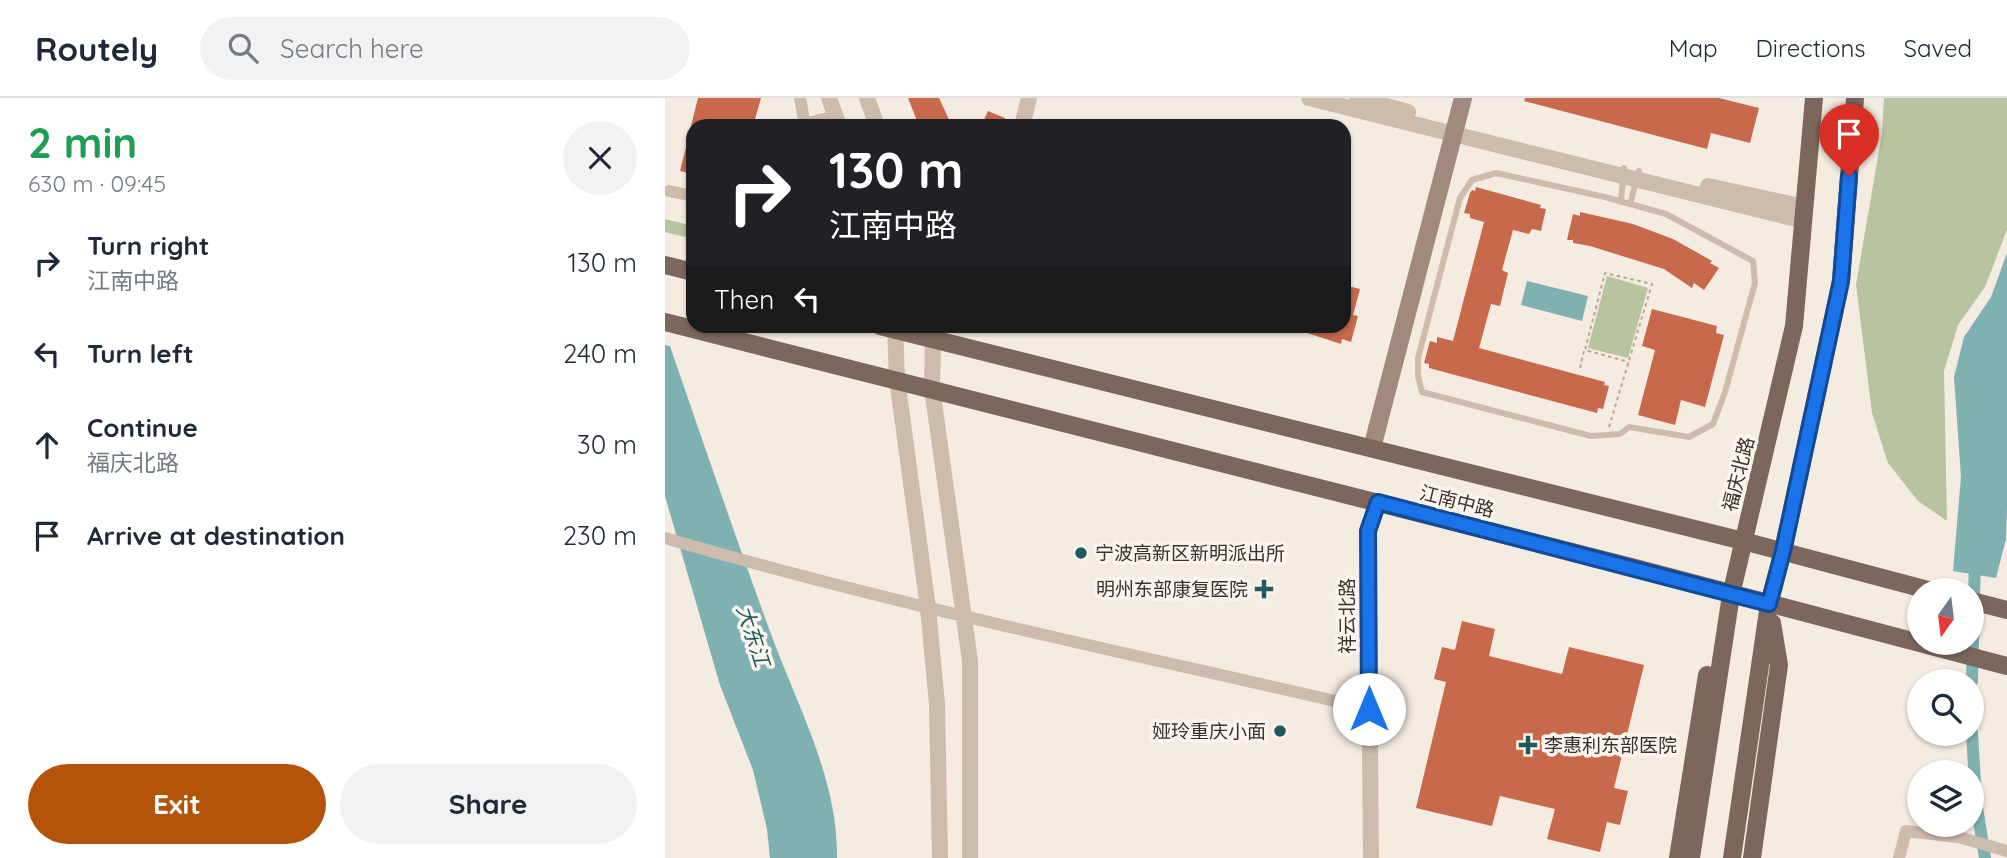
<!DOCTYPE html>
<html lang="en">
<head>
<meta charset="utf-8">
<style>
  :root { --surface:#fff; --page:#f2f2f3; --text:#1f2937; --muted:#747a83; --line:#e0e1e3; --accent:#b45309 }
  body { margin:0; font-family:Quicksand,"Noto Sans SC",sans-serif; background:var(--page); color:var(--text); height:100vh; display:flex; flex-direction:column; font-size:26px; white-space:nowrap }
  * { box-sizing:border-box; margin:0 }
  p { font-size:23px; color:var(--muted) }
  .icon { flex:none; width:38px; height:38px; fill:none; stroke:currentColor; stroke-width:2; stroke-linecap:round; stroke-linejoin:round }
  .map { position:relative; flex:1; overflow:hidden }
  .drawer { display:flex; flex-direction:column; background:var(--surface); width:665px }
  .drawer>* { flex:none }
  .banner { position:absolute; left:21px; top:21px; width:665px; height:214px; border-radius:21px; box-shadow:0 2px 5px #0004; background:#202124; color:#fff; overflow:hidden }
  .needle { width:46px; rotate:194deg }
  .tools { position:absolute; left:1242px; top:480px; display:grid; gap:14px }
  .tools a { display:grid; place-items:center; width:77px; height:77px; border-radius:50%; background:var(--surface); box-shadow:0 2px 5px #0004; font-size:35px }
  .pin { position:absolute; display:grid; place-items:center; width:60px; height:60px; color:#fff; margin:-72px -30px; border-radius:50% 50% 50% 0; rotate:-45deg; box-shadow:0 0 7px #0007 }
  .pin .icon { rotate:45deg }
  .me { position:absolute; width:77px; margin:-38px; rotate:0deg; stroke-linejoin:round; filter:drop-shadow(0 0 5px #0008) }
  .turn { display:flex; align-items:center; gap:24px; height:147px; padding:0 28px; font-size:32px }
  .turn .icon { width:91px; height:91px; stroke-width:2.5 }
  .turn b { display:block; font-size:49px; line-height:60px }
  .then { display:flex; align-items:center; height:66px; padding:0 28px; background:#0003; gap:14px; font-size:26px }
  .round { display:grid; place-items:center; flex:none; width:74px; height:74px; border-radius:37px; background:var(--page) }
  .summary { display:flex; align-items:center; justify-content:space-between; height:119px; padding:0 28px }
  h1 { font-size:42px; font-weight:700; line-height:52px; color:#1e9e55 }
  .button { display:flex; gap:14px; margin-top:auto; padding:14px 28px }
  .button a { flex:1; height:80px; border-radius:42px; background:var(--accent); color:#fff; font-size:28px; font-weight:700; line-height:80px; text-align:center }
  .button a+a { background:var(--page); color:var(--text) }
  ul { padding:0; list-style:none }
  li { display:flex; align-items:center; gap:21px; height:91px; padding:0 28px }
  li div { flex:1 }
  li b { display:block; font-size:26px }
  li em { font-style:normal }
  header { display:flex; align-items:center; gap:42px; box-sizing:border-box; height:98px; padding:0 35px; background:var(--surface); border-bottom:2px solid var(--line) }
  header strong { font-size:33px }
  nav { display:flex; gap:38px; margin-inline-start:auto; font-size:24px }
  .search { width:490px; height:63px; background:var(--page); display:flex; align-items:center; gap:18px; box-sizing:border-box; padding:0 24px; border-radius:38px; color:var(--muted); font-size:26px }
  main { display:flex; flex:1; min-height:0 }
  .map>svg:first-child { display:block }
</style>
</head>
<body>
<header>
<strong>Routely</strong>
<div class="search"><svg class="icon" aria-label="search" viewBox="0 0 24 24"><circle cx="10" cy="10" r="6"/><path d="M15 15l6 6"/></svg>Search here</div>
<nav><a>Map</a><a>Directions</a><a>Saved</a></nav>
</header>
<main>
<section class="drawer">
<div class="summary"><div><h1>2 min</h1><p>630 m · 09:45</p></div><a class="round"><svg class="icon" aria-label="close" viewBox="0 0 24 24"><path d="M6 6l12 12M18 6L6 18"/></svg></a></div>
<ul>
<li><svg class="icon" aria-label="right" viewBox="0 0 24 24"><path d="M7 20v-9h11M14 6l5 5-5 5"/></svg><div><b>Turn right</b><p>江南中路</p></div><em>130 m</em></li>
<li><svg class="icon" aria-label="left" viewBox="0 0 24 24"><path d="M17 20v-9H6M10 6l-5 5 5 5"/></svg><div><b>Turn left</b></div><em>240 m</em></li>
<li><svg class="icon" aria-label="ahead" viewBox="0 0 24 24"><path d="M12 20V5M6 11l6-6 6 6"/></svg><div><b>Continue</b><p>福庆北路</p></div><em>30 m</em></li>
<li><svg class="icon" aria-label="arrive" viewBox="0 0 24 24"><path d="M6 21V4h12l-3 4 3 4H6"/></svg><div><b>Arrive at destination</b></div><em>230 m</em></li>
</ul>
<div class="button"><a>Exit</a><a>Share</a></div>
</section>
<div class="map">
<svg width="1342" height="760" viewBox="0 0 1342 760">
  <rect width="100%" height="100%" fill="#f4ebe1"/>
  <path fill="#b8c4a0" d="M1219,0H1342V132L1320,189L1293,227L1279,273L1282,423L1253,403L1223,365L1207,315L1191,187L1217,35Z
    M0,121L28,128V141L0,134Z
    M942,178L983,190L963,260L923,250Z"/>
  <path fill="#7fb0b2" d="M1342,155V410L1341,441L1331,480L1288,473L1296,379L1289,279L1299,239L1326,199Z
    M862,183L923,198L917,223L856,207Z
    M0,247L5,248C37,341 69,435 103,528C130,604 173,678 172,760H105L102,731L88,672L55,587L0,398Z"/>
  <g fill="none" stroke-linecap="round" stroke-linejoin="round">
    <path stroke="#7fb0b2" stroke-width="12" d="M1307,583L1310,461
      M1307,635L1311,703L1320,760"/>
  </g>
  <path fill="#c8694b" d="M33,0H96L88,28H26Z
    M243,0H274L287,28H254Z
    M860,0H1054L1094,10L1085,45L1046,35L1042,51L859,3Z
    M323,13L340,20L337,28H316Z
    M24,37H28V76L15,73Z
    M811,89L876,107L875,110L881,111L876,133L867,131L864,136L848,132L837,172L843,175L835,208L826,206L814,250L940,284L939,287L944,288L938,311L933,310L932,315L764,270V266L759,265L765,243L772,245V239L788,243L819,124L805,120V116L799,115L805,95L807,92L810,93Z
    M915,114L968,126L1008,141L1047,163L1045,165L1054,170L1039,192L1029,185L1027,190L999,171L925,148L908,145V142H902L908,116L915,118Z
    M679,187L695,191L688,217L693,218L686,244L677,241L676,246L627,230V228H679Z
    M987,211L1052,228L1051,235L1059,237L1040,309L1016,302L1010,327L973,317L990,252L977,248Z
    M797,523L830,531L824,558L897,576L904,549L979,567L949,690L963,693L955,727L942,724L935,754L882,741L890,711L835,698L827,728L751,710L781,584L769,581L777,549L790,552Z"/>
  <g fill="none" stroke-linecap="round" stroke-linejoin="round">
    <path stroke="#b9a596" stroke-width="2" stroke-dasharray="3.5 3.5" stroke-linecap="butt" d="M915,270L919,253
      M944,329L987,186L940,175L920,252L964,264"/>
    <path stroke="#cdbbac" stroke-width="6" d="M831,75L940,99L1001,116L1088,163L1090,185L1060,294L1048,326L1024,339L964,329L955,336L926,338L757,294L753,278V260L795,100L807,82Z
      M956,103L959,70
      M965,106L974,73"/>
    <path stroke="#cdbbac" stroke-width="12" d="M135,0L140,28
      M140,26L170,18
      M4,93L28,98
      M0,440C232,508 469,556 704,611
      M1234,760L1241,733L1293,739L1342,753"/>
    <path stroke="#cdbbac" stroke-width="16" d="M164,0L174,28
      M202,0L212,28
      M644,0L1139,123
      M692,0L743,14
      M357,28L364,0
      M1043,88L1140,109
      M230,228L232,281L263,510L272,606L275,760
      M265,228L268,240L267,290L305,563V760
      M706,760L703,433L713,404"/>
    <path stroke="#a18a7d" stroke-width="18" d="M707,350L798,0"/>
    <path stroke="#7d675c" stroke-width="18" d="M0,167L28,174
      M0,224L974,471L1342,568
      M215,228L1078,443L1263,492
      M1307,503L1342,512
      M1013,760L1042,577
      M1026,760L1066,497L1129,228L1149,0
      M1067,760L1104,506L1118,453L1176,183L1190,0
      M1087,760L1114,567L1107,525"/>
  </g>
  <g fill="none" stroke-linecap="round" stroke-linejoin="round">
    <defs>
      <path id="route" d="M704,611L703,433L713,404L1104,506L1118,453L1176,183L1184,78"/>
    </defs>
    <use href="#route" stroke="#114b97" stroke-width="18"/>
    <use href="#route" stroke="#1a73e8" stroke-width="12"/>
  </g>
  <g fill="#1f5a5e" stroke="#fbf5ee" stroke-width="2.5">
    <circle cx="416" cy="455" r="7"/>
    <path d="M595.5 480.5h7v7h7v7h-7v7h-7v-7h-7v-7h7z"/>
    <circle cx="615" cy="633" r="7"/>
    <path d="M859.5 636.5h7v7h7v7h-7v7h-7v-7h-7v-7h7z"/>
  </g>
  <g text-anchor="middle" stroke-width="7" stroke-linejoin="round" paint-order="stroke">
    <g font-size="19" fill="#3b302b" stroke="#fbf5ee">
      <text transform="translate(1073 376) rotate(-76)" y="7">福庆北路</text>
      <text transform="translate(792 403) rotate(14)" y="7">江南中路</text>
      <text transform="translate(682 518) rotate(-90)" y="7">祥云北路</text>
    </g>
    <g font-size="19" fill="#3b302b" stroke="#fbf5ee" text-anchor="start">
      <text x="430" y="462">宁波高新区新明派出所</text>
      <text x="583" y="498" text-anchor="end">明州东部康复医院</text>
      <text x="601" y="640" text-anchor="end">娅玲重庆小面</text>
      <text x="879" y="654">李惠利东部医院</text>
    </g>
    <g font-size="21" font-style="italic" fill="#1f5a5e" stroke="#fbf5ee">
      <text transform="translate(88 538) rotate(72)" y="7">大东江</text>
    </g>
  </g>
</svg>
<div class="tools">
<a><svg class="needle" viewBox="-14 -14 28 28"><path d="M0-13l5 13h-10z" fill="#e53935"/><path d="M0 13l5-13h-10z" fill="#747a83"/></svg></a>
<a><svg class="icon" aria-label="search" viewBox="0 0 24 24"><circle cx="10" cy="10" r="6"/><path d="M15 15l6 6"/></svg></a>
<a><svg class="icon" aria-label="layers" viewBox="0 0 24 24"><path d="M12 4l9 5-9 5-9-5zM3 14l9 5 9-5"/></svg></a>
</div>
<div class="pin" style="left:1184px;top:78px;background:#d93025"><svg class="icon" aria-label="arrive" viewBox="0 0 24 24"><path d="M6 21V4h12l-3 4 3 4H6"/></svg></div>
<svg class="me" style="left:704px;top:611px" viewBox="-20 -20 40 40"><circle r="19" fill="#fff"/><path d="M0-13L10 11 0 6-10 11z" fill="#1a73e8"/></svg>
<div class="banner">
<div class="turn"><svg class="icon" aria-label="right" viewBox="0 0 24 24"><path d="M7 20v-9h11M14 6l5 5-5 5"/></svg><div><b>130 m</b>江南中路</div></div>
<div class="then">Then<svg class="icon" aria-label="left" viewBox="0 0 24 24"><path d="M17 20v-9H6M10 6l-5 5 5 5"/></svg></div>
</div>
</div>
</main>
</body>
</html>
